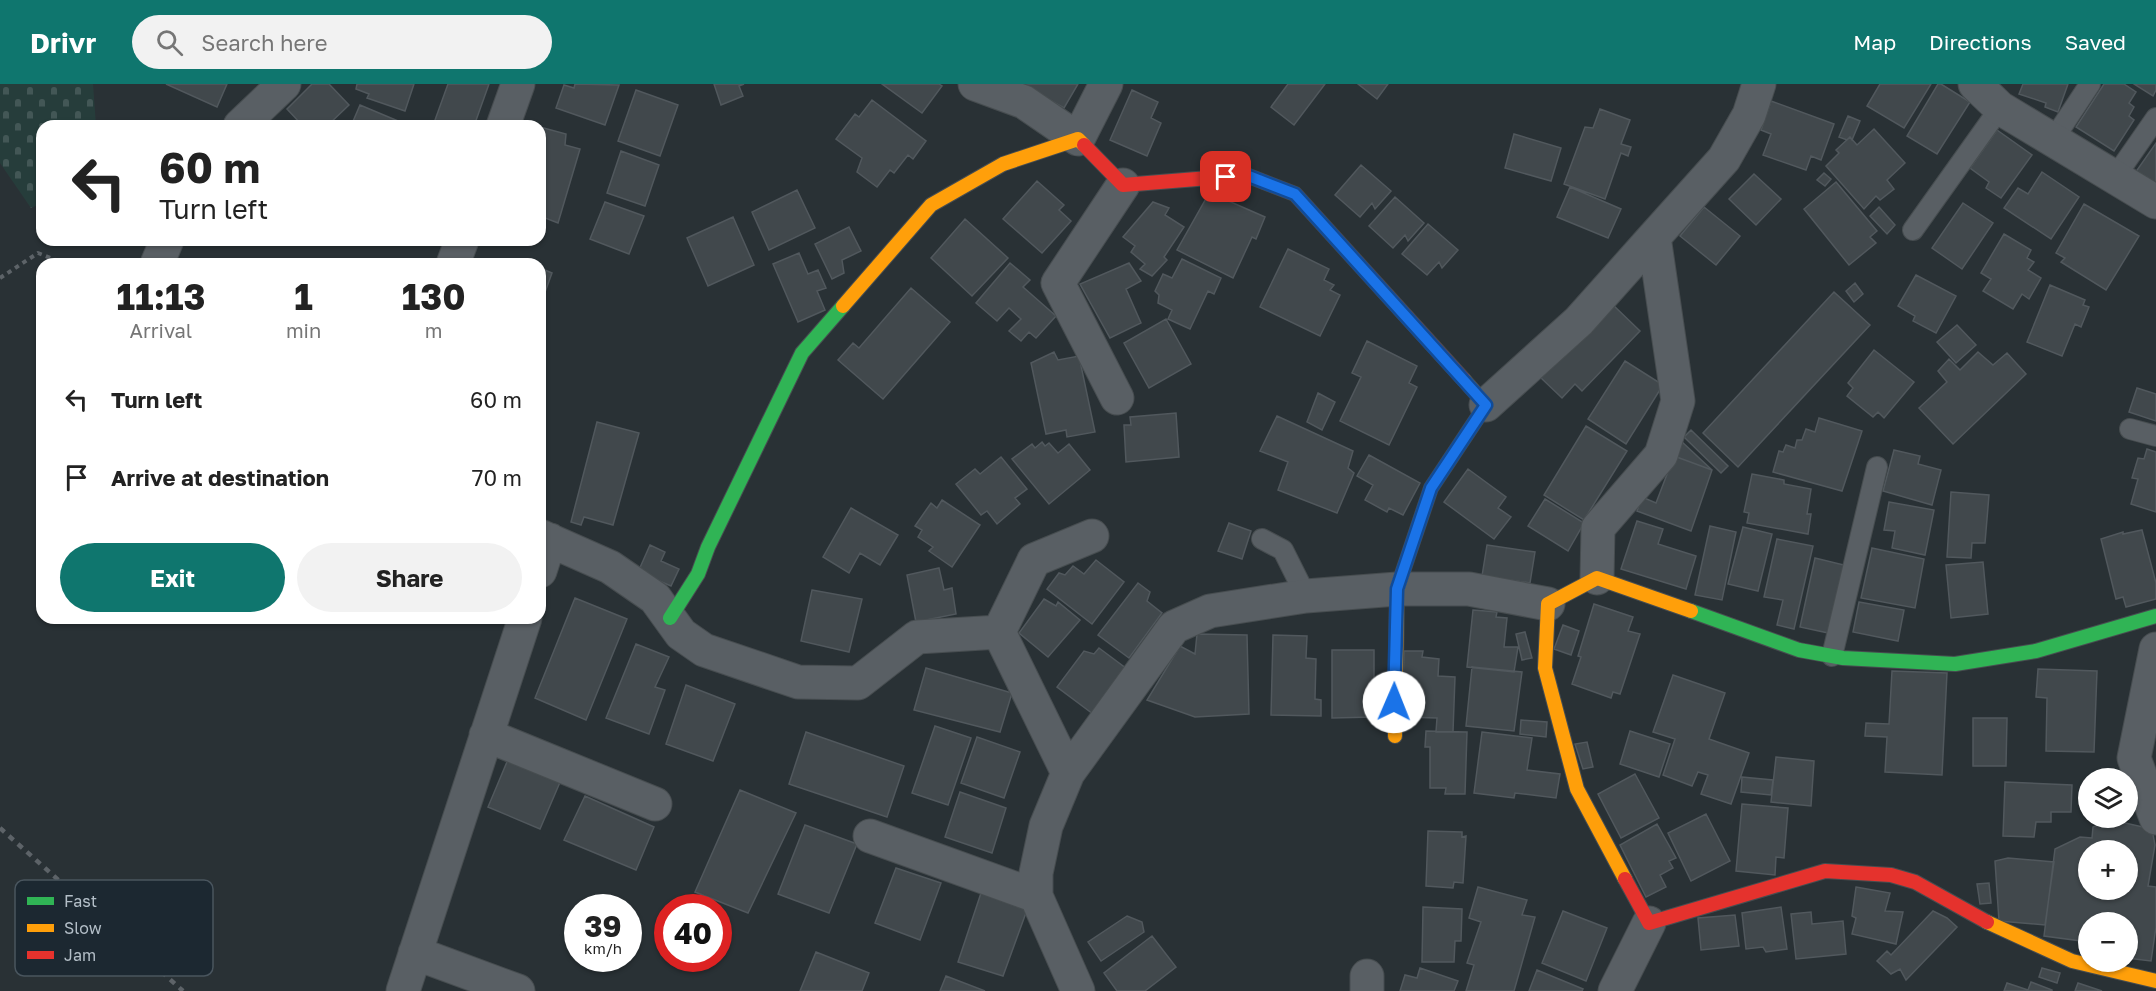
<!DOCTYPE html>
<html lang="en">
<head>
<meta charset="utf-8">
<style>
  :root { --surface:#fff; --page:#f2f2f2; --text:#222; --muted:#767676; --accent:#0f766e }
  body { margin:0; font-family:"Golos Text",sans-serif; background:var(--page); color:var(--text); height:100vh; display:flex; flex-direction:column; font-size:22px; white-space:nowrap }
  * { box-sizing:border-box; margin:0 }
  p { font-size:20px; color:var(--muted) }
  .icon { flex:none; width:33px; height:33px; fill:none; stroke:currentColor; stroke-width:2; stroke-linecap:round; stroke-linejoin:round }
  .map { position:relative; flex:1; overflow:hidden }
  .details { position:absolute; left:36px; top:174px; width:510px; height:366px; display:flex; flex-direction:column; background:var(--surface); border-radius:18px; box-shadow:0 2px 4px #0004 }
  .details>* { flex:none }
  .guide { position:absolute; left:36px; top:36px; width:510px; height:126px; border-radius:18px; box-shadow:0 2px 4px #0004; background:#fff; color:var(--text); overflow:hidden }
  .controls { position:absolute; left:2078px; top:684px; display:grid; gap:12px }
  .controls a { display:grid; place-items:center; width:60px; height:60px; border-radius:50%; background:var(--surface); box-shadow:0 2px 4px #0004; font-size:30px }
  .speed { position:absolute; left:564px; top:810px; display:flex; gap:12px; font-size:30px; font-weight:700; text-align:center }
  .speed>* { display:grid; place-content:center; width:78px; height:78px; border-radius:50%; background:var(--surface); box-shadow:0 2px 4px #0004; line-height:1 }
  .speed small { font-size:15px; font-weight:400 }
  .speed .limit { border:9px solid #d22; background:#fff; color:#111 }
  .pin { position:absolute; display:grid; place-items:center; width:51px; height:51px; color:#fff; margin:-26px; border-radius:12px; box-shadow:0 3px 9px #0006 }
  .me { position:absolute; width:66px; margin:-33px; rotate:1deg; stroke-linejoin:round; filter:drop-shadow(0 0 4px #0008) }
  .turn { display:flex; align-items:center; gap:21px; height:126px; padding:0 24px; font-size:27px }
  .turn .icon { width:78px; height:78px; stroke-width:2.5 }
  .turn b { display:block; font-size:42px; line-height:51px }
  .eta { display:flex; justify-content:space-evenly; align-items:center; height:102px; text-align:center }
  .eta b { font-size:36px; font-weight:700; line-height:42px }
  .cta { display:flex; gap:12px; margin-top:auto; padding:12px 24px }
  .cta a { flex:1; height:69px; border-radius:36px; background:var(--accent); color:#fff; font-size:24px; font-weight:700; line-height:69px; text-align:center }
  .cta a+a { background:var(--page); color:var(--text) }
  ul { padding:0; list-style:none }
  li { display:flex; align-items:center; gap:18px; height:78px; padding:0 24px }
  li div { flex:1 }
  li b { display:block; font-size:22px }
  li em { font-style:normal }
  header { display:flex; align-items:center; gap:36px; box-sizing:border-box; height:84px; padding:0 30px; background:var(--accent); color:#fff }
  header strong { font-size:28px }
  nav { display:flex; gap:33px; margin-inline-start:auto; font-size:21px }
  .search { width:420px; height:54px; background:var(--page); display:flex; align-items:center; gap:15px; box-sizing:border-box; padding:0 21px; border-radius:33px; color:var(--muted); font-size:22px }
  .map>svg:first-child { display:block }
</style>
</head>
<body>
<header>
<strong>Drivr</strong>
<div class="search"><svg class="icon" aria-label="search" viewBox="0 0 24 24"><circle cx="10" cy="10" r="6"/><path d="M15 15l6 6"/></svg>Search here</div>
<nav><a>Map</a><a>Directions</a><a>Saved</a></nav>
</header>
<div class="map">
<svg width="2156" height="907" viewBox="0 0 2156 907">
  <defs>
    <pattern id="cemetery-stones" width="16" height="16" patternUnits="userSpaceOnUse" patternTransform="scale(1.5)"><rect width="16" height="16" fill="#263d3b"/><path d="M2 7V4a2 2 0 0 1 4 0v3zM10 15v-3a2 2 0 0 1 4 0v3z" fill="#435756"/></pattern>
  </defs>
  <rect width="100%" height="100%" fill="#293135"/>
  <path fill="url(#cemetery-stones)" d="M0,0H93L96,42H42V119L31,124L0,79Z"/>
  <path fill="#41484c" stroke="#51585d" stroke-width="1.5" fill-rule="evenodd" d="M166,0H227L217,23Z
    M312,0H329L349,21L327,42H303L287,25Z
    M357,0H414L405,27L367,14L369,10L356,5Z
    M448,0H489L474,42H451L435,36Z
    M575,0L619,1L605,41L556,24L564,1L574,4Z
    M714,0H744L739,2L743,12L721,21Z
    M882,0H939L942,2L922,29Z
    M1021,0H1078L1064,24Z
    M1288,0H1325L1294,41L1271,23Z
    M1358,0H1388L1377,15Z
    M1880,0H1931L1904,44L1867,22Z
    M1938,0H1941L1970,18L1937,70L1907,52Z
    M2023,0H2068L2058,28L2045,23L2046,19L2019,10Z
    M2104,0H2124L2136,8L2129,19L2134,23L2129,32L2134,36L2114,67L2076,43Z
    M2134,0H2156V6L2153,12Z
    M636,6L678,21L660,72L618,57Z
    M1132,6L1158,18L1151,34L1161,39L1147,72L1110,56Z
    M872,16L926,57L913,75L908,71L894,89L890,86L877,103L857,88L862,74L836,55L855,30L859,33Z
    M1771,17L1834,40L1821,76L1811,72L1806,86L1763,71L1771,50L1761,46Z
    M360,21L398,37L396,42H351Z
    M1600,25L1630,36L1621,60L1631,63L1628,72L1621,69L1605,115L1564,100L1585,43L1593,44Z
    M1848,32L1860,37L1852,56L1850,53L1847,56L1839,53Z
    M540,43L566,50L565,61L580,65L558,139L540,132Z
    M1874,45L1905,79L1887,96L1894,105L1880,116L1876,112L1864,125L1826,82L1839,69L1836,66L1850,53L1857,61Z
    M1997,46L2032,71L2001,114L1986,104L1989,98L1970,84Z
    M1514,50L1561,64L1551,97L1505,84Z
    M2156,59V104L2135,89Z
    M621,67L659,81L645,122L607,109Z
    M1361,81L1391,107L1375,125L1372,119L1360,133L1335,111Z
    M2042,88L2079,113L2051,155L2004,124L2018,104L2028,110Z
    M1824,89L1831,95L1825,102L1817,96Z
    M1754,90L1781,115L1756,141L1729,115Z
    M1037,97L1064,121L1059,126L1071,137L1042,169L1003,135Z
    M1836,98L1877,147L1870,153L1876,159L1849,181L1804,125Z
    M1570,103L1621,125L1608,154L1557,133Z
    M797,106L815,144L769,166L752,128Z
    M1208,111H1215L1265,133L1256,155L1252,153L1233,194L1177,166Z
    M1395,113L1424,139L1408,157L1405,151L1393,164L1369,142Z
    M605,118L644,132L629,170L590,155Z
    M1153,118L1169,124L1165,131L1184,143L1164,173L1167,176L1152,192L1140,185L1145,180L1131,168L1135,162L1123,153Z
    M1963,119L1993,139L1962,185L1932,164Z
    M2084,120L2139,152L2106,206L2061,178L2065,174L2056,169Z
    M1704,123L1740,152L1716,181L1680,152Z
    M1879,123L1895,141L1887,150L1870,132Z
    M733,133L754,181L708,202L687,154Z
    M965,135L1008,174L972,212L931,174Z
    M1428,140L1458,166L1442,184L1439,178L1427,191L1402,170Z
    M849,143L861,167L842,176L844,189L832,195L815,160Z
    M2004,150L2031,166L2027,174L2034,178L2028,186L2041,194L2029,215L2022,210L2013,225L1983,207L1991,195L1981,189Z
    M1288,165L1329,185L1324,196L1334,201L1330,206L1340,211L1320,252L1260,223Z
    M799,169L808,190L818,186L826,204L817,207L825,226L798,238L773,180Z
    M1182,175L1221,194L1214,210L1208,207L1190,245L1168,235L1172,226L1158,219L1159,211L1155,207L1163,190L1172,194Z
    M1010,179L1030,196L1023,203L1056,232L1036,254L1029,248L1021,257L1009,247L1021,235L1009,224L997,237L976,219Z
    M1129,179L1141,197L1126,205L1141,239L1110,254L1080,200Z
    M540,184L552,189L540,222Z
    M1916,191L1956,212L1936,249L1913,237L1915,232L1898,222Z
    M1855,199L1863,210L1854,218L1846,207Z
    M2050,201L2085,216L2083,221L2089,223L2081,243L2075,240L2062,272L2027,258Z
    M911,204L950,238L883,315L838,276L853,259L859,264Z
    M1834,208L1870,241L1738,383L1703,349Z
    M1611,219L1640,247L1582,307L1575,300L1562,314L1540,293Z
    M1166,235L1191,280L1149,304L1124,259Z
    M1957,241L1976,261L1956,279L1937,258Z
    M1367,257L1417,282L1409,299L1417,303L1389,361L1340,337L1361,293L1352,289Z
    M1874,266L1914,298L1884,334L1878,328L1873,333L1847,312L1853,304L1848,299Z
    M1054,268L1058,276L1079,272L1095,348L1067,353L1066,346L1046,350L1031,279Z
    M1978,268L1993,281L2007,269L2026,290L1953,360L1919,324L1947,298L1938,287L1949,275L1960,286Z
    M1625,277L1663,301L1626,360L1588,335Z
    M2137,304L2156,310V337L2129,328Z
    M1318,309L1335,318L1322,346L1307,338Z
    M1176,329L1179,373L1126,378L1124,341H1131L1130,333Z
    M1277,332L1353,367L1348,384L1354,389L1337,429L1278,406L1288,378L1260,367Z
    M1819,334L1862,347L1842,407L1773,388L1779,367L1783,368L1786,361L1795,364L1797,356H1802L1806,345L1815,348Z
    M597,338L639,349L613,441L584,433L581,441L571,438Z
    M1586,342L1627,367L1584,436L1544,411Z
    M1691,346L1728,382L1721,389L1684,353Z
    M1680,356L1712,386L1674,372Z
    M1042,358L1045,362L1049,359L1058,369L1069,360L1090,386L1049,420L1012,375L1032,360L1035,364Z
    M2147,365L2156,368V428L2131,420L2138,395L2132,394L2138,374L2144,375Z
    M1894,366L1920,372L1918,380L1941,386L1932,421L1883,407Z
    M1369,371L1420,399L1403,431L1389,424L1387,428L1365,416L1373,401L1357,392Z
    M1674,372L1712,386L1691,447L1637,427L1642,413L1656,419Z
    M1001,373L1027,405L1015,414L1020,420L997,440L987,427L981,431L956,400L975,385L980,390Z
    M1468,385L1506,413L1498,424L1511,433L1494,455L1444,418Z
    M1752,390L1784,396V400L1811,405L1807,430H1811L1808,450L1747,439L1749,429L1744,428Z
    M1951,408L1989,411L1985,459H1972L1971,474L1947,473Z
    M1545,415L1584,439L1568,467L1528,442Z
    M942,416L980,441L952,483L929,467L933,463L918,453L922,446L915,442L931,419L937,424Z
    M1889,418L1934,426L1925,471L1892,464L1895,447L1884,446Z
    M851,424L898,451L880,481L860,469L849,489L823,473Z
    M1637,437L1663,445L1658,460L1696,472L1686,505L1621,485Z
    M1229,439L1251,447L1242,475L1218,467Z
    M1710,442L1736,448L1722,516L1695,511Z
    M1743,443L1772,450L1758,507L1728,500Z
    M2142,446L2156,499V515L2126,523L2123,513L2116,515L2101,455L2123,448V450Z
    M1777,455L1813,462L1794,545L1777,541L1783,516L1764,513Z
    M650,461L665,468L661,477L679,485L671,502L638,488Z
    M1487,461L1535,468L1530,499L1482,492Z
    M1872,464L1924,475L1915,524L1861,514Z
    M1815,474L1848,482L1833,550L1800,543Z
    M1096,476L1124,498L1092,540L1047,505L1059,489L1065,491L1073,482L1084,490Z
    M1983,478L1988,530L1951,534L1946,481Z
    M939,484L944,506L952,504L956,530L916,538L907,491Z
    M1138,499L1150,508L1147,517L1162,529L1129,574L1098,551Z
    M812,506L862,515L849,568L801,557Z
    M575,514L627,535L586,636L535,614Z
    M1044,515L1056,522L1058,518L1080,536L1048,573L1019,549Z
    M1859,518L1904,526L1898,557L1853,548Z
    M1594,520L1633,533L1628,547L1640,550L1620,610L1613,608L1611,614L1572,600L1581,573L1578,572Z
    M1473,526L1497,528L1496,533L1507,534L1504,563H1518L1514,588L1467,583Z
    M1563,541L1579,547L1571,571L1554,565Z
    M1525,548L1532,574L1522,576L1516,550Z
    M1197,550L1247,551L1249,630L1195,633L1147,616L1180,562L1195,570Z
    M1273,551L1307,552L1306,574L1316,575L1315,615L1321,616V632L1271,631Z
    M636,560L669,573L655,603L665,606L649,650L606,634Z
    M1099,564L1127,585L1093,630L1057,603L1084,567L1094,570Z
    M1332,566H1374V633L1332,634Z
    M1404,567H1423L1422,573L1439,575L1438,592L1455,593L1453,648H1436L1437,634L1402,633Z
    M1472,583L1522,588L1514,647L1466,642Z
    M926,584L1012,609L1000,648L914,626Z
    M2038,585L2097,587L2094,668L2046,667L2047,614L2036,613Z
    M1892,587L1947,589L1942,691L1885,688L1887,653L1865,652L1866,639L1889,640Z
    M1673,591L1725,609L1709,655L1749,669L1731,720L1701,710L1708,691L1698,688L1692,702L1663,691L1675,655L1653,648Z
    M686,601L735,620L713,677L666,660Z
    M1973,634H2007L2006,682H1973Z
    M1521,636L1547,638L1546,653L1520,650Z
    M935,642L971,654L948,721L912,709Z
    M1426,647L1467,648L1465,710H1445L1446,704H1430V663H1425Z
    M1630,647L1670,660L1659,693L1620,680Z
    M806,648L904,682L887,733L789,700Z
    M1482,648L1532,654L1527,686L1560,690L1556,714L1515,709L1514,714L1474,709Z
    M977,653L1020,668L1004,714L961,699Z
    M1587,658L1593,683L1583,685L1575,660Z
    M509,673L561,696L540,745L488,723Z
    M1776,673L1814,677L1811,722L1771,718Z
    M1635,690L1659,734L1621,754L1598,710Z
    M1742,693L1773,696L1771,711L1741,708Z
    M2005,698L2072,701L2071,728H2051V738H2036L2034,753L2003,752Z
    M740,706L796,729L748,829L695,808Z
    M960,708L1006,724L992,769L945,753Z
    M585,712L654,743L636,786L564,756Z
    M1742,720L1788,724L1784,774L1776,773L1775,791L1736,787Z
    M1706,730L1730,777L1691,797L1668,749Z
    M2112,736L2152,745L2155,761L2148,802L2156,803V843L2151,877L2127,874V838H2088V869L2080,867L2081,857L2044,852L2055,765L2080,753L2092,754L2093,743ZM2088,766H2127V806H2088Z
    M1657,740L1676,774L1669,777L1673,784L1660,791L1666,803L1646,813L1620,761Z
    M805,741L857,760L829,829L778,810Z
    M1428,747L1462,748V753L1466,752L1463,799L1454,798L1453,804L1426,802Z
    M2008,774L2054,778L2045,841L1999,837L1995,777Z
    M896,784L941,799L920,856L875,839Z
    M1989,799L1991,819L1980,820L1977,800Z
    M1478,803L1527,816L1522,831L1535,833L1514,907H1466L1474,881L1467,879L1481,838L1469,834Z
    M1856,803L1890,809L1885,827L1903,828L1896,860L1852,850L1856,834L1852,832Z
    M981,809L1027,826L1003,892L958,878Z
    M1423,823L1462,825L1461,857H1455L1454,878H1422Z
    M1781,823L1787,865L1766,868L1763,863L1746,865L1742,829Z
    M1563,827L1607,844L1586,897L1542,879Z
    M1933,827L1947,834L1957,843L1906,896L1900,885L1891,890L1877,877L1887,867L1891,871Z
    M1811,828L1812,840L1843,837L1846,870L1796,875L1791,830Z
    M1735,831L1739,862L1701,866L1698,834Z
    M1127,832L1142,838L1144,848L1101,877L1088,858Z
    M1152,852L1176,883L1145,907H1117L1104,889Z
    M816,868L869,889L862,907H800Z
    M1420,884L1458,897L1454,907H1400L1405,891L1417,894Z
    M2042,884L2060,889L2057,899L2039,893Z
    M1537,886L1583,905L1582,907H1529Z
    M946,892L985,907H940Z
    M2031,898L2052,906V907H2004L2007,899L2028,906Z
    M2078,899L2102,907H2075Z"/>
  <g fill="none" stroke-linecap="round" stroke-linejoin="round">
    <defs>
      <path id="lane" d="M2053,56L2090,0
        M2115,93L2156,34
        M1913,146L2000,24
        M2130,345L2156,352
        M1262,455L1283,466L1306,512
        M1832,572L1877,383"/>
      <path id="street" d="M975,0L1024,18L1078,55L1106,0
        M1975,0L2000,24L2156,118
        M240,42L284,0
        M503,42L518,0
        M157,180L167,156
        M453,180L462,156
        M1117,314L1058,199L1123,101
        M1486,321L1579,237L1654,153
        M540,452L610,483L655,514L681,550L704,566L798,598L858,599L917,553L999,548L1068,689
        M540,487L550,456
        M1597,494L1598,444L1661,371L1678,317L1654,153L1724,75L1749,31L1759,0
        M999,548L1034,476L1092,452
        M2156,565L2134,674L2156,734
        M486,651L655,720
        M870,752L1036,812
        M415,869L518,907
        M1367,892V907
        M403,907L525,534
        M1078,907L1036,812V789L1046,742L1068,689L1174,543L1210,527L1306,512L1397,505H1469L1548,520
        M1615,907L1649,839"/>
      <path id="fast" d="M1691,527L1799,566L1843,574L1955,580L2036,567L2156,532
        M670,534L698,490L708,463L802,269L843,222"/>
      <path id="slow" d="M843,222L931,121L1003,80L1078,55L1084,61
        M1395,652L1397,505L1431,404L1486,321L1464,296
        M1625,795L1577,705L1545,584L1548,520L1597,494L1691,527
        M1987,838L2072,877L2156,897"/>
      <path id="jam" d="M1084,61L1123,101L1246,91L1295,110L1464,296
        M1625,795L1649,839L1825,787L1891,791L1915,798L1987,838"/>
    </defs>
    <use href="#lane" stroke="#474d50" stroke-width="22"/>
    <use href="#street" stroke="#474d50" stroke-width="35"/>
    <use href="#fast" stroke="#474d50" stroke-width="16"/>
    <use href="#slow" stroke="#474d50" stroke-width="16"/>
    <use href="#jam" stroke="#474d50" stroke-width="16"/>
    <path stroke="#5d6368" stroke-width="4" stroke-dasharray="4.5 4.5" stroke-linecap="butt" d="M0,194L38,169L65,180"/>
    <use href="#lane" stroke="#595f64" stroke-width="20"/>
    <use href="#street" stroke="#595f64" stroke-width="33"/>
    <use href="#fast" stroke="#30b455" stroke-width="14"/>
    <use href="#slow" stroke="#ff9f0a" stroke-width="14"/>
    <use href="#jam" stroke="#e5322d" stroke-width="14"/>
    <path stroke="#5d6368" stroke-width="4.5" stroke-dasharray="6 6" stroke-linecap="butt" d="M0,744L183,907"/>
  </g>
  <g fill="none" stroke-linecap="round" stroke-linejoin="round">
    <defs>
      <path id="route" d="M1226,93L1246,91L1295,110L1486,321L1431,404L1397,505L1394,618"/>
    </defs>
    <use href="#route" stroke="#114b97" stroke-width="15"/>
    <use href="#route" stroke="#1a73e8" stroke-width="10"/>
  </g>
  <rect x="15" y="796" width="198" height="96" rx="9" fill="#1c2831" stroke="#49555e" stroke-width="1.5"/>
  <rect x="27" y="813" width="27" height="8" fill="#30b455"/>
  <rect x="27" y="840" width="27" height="8" fill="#ff9f0a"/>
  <rect x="27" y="867" width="27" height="8" fill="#e5322d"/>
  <g font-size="16" fill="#b3bec7">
    <text x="64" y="823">Fast</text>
    <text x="64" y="850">Slow</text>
    <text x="64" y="877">Jam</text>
  </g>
</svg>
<div class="controls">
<a><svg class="icon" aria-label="layers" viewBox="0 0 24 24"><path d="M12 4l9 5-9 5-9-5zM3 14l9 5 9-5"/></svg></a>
<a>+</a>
<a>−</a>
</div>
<div class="speed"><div>39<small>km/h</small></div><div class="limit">40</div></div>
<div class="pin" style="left:1226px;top:93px;background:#d93025"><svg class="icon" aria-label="arrive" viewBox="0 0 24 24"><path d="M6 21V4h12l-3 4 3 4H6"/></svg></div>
<svg class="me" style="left:1394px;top:618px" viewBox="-20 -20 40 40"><circle r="19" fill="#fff"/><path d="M0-13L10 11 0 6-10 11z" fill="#1a73e8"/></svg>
<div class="guide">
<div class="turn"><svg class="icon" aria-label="left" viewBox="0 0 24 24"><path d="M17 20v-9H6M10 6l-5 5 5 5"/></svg><div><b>60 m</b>Turn left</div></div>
</div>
<section class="details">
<div class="eta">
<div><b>11:13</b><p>Arrival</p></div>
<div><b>1</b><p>min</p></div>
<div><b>130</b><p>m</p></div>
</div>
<ul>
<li><svg class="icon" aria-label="left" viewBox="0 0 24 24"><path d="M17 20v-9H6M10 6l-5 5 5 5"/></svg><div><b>Turn left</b></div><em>60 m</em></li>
<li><svg class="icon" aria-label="arrive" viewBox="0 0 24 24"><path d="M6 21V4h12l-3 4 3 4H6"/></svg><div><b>Arrive at destination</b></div><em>70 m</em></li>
</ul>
<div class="cta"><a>Exit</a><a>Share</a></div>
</section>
</div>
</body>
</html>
